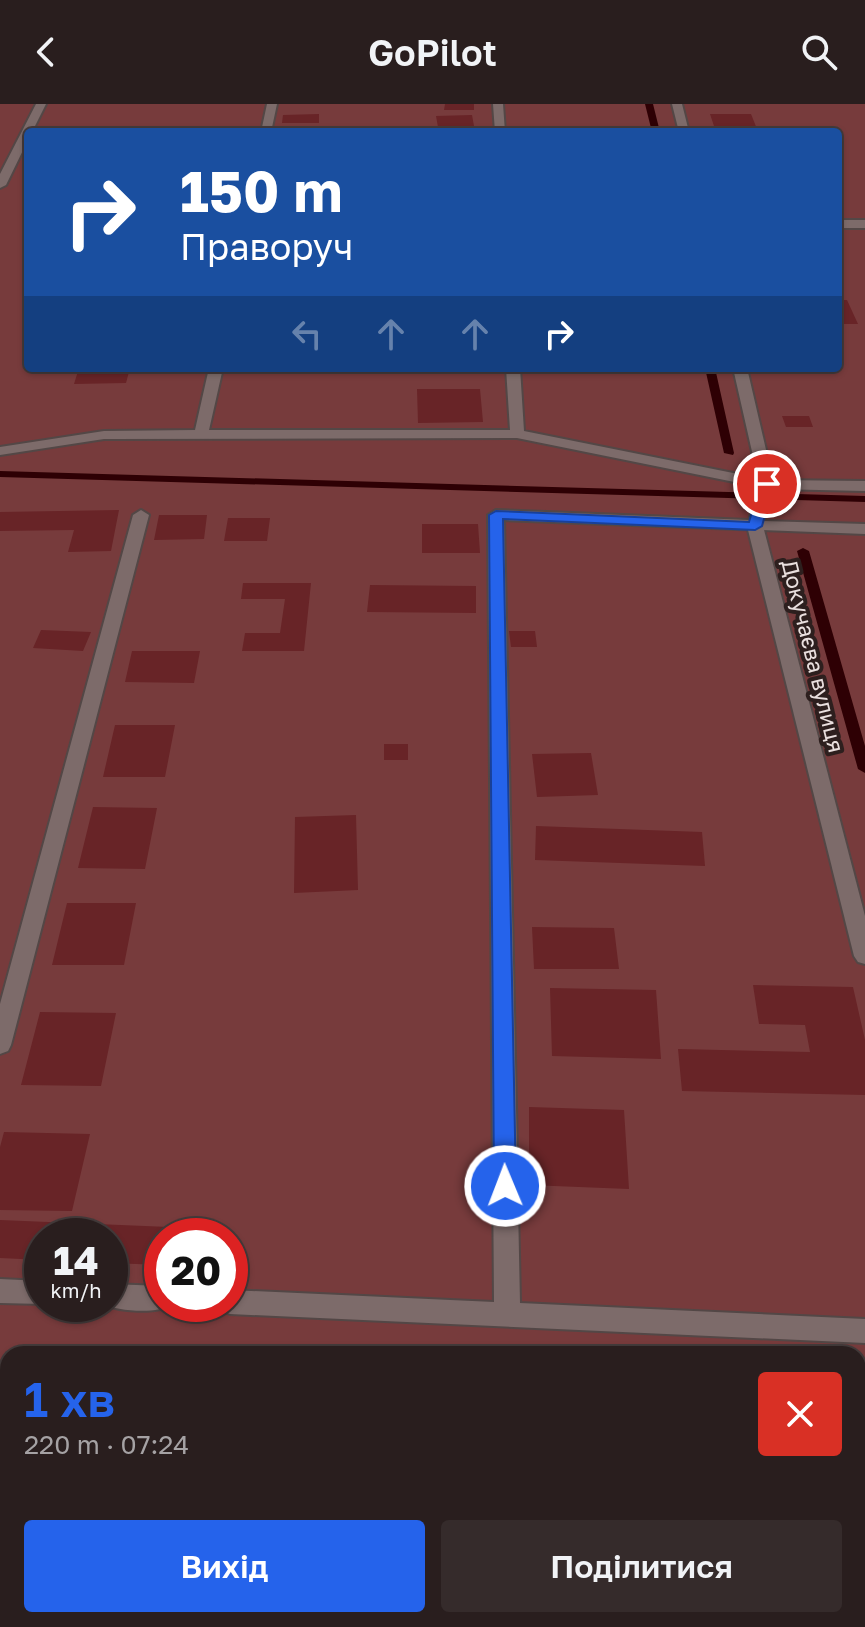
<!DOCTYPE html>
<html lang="uk">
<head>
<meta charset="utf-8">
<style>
  :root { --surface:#291e1e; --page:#352b2b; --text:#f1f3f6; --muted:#a5a2a4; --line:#453c3c; --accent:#2563eb }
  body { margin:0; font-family:"Golos Text",sans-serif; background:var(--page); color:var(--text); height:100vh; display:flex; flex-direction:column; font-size:30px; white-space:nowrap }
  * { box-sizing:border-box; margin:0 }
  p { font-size:26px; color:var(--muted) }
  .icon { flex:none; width:44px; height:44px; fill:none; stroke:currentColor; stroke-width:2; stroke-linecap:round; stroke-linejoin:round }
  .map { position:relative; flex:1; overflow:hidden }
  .side { position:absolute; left:0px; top:1242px; width:866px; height:282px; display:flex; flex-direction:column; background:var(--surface); border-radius:24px 24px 0 0; box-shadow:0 2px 6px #0004,0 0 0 2px var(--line) }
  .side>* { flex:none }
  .banner { position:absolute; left:24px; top:24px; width:818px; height:244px; border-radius:8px; box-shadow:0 2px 6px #0004,0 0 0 2px var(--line); background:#1a4fa0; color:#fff; overflow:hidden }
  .speed { position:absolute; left:24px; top:1114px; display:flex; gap:16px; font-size:40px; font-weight:700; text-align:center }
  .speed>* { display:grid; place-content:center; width:104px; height:104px; border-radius:50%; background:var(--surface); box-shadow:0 2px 6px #0004,0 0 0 2px var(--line); line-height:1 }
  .speed small { font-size:20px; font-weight:400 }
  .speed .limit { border:12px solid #d22; background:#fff; color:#111 }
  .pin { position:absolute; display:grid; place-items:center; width:68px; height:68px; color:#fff; margin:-34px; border:4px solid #fff; border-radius:50%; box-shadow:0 2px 8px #0007 }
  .me { position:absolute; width:88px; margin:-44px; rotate:359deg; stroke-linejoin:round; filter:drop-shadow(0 0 6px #0008) }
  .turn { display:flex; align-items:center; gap:28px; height:168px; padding:0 24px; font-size:36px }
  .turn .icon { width:104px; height:104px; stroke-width:2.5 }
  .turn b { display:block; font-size:56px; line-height:68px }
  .lanes { display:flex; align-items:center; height:76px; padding:0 24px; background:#0003; justify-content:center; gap:40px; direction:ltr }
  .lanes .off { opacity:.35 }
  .round { display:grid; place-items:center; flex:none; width:84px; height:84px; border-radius:8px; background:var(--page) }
  .headline { display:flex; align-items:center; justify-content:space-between; height:136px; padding:0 24px }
  h1 { font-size:48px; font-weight:600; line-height:60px; color:var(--accent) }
  .button { display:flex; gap:16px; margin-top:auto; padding:16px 24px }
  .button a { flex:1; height:92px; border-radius:8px; background:var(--accent); color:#fff; font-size:32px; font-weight:600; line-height:92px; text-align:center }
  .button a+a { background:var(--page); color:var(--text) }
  header { display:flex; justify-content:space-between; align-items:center; height:104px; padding:0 24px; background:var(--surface); font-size:36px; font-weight:600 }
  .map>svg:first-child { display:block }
</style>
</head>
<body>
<header><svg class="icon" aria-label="back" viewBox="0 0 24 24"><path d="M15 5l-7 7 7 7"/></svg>GoPilot<svg class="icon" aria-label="search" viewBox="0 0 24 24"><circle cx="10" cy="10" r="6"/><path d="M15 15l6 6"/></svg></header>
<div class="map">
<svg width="865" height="1523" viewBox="0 0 865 1523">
  <rect width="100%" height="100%" fill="#372828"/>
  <path fill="#773b3c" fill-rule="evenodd" d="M0,0H865V1523H0ZM28,28H838V264H28ZM42,1132H110V1200H42ZM162,1132H230V1200H162ZM8,1250H858V1516H8Z"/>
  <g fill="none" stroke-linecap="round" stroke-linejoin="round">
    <path fill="#2e0004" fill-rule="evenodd" d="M645,0H653L660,28H652Z
      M705,264H715L734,349L733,351L724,349Z
      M0,367L865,392V398L0,373Z
      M803,444L809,447L865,642V669L858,665L797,447Z"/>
  </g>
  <path fill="#682427" d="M445,0H474V6H444Z
    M319,10V19H282L283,11Z
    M710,10H751L757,25H715Z
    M472,11L474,22L438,23L436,12Z
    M838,196H847L858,220H838Z
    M79,264H130L126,279L74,280Z
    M417,285H480L483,318L418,319Z
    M782,312H809L813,323H786Z
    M119,406L111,447L68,448L74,426L0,427V408Z
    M159,411H207L204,435L154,436Z
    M228,414H270L267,437H224Z
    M422,420H478L480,449H422Z
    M243,479H311L304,547H242L245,529H280L285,495H241Z
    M370,481L476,482V509L367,508Z
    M41,526L91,528L83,547L33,544Z
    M509,527H535L537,543H511Z
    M132,547H200L194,579L125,578Z
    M115,621H175L165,673H103Z
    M384,640H408V656H384Z
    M591,649L598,691L537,693L532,650Z
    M93,703L157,704L145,765L78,764Z
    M356,711L358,786L294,789L295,713Z
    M536,722L702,728L705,762L535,756Z
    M67,799H136L124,861H52Z
    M532,823L614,824L619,865H534Z
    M753,881L853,883L865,936V991L682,987L678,945L810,948L805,921L759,920Z
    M550,884L656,886L661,955L552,952Z
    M40,908L116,909L101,982L21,981Z
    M529,1003L624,1006L629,1085L529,1081Z
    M4,1028L90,1030L72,1107L0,1106V1043Z
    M0,1116L217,1125L216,1132H162V1161L110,1159V1132H42V1156L0,1154Z
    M0,1356L8,1357V1412L0,1411Z"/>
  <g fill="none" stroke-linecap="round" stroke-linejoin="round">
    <defs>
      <path id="service" d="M36,0H46L32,28H28V36L6,81L0,84V70Z
        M267,0H277L271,28H261Z
        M493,0H503L505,28H495Z
        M672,0H682L689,28H679Z
        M838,116H865V124H838Z
        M209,264H223L209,326H510L506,264H520L524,327L758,374L733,264H747L773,376L865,377V387L773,385L764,417L865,420V430L504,416L520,1199L865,1215V1239L230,1210L221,1206L218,1200H230V1186L494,1198L488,411L496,406L749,416L759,383L517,334L104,335L0,351V343L104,327L195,326Z
        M141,406L149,411L11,941L8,947L0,950V900L133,411Z
        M0,1175L42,1177L43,1200L0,1199Z
        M110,1180L162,1182V1200H172C158,1211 118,1207 101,1200H110Z"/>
      <path id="minor" d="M755,417L763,422L865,812V860L858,858L854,852L747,422Z"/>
    </defs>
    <use href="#service" stroke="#534746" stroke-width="4"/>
    <use href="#minor" stroke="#534746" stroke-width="4"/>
    <use href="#service" fill="#7d6b6a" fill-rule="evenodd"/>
    <use href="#minor" fill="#7d6b6a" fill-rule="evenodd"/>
  </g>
  <path fill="#2563eb" stroke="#184099" stroke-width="2" d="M767,376L774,380L762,422L755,426L503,415L516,1082L513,1089L505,1092L497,1089L494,1082L489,411L496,407L749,418L760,380Z"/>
  <g text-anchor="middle" stroke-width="8" stroke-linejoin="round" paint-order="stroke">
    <g font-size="22" fill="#e9dfde" stroke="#2d1f1e">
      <text transform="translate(813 552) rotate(76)" y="8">Докучаєва вулиця</text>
    </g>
  </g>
</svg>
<div class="speed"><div>14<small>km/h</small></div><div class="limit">20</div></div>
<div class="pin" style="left:767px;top:380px;background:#d93025"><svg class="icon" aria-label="arrive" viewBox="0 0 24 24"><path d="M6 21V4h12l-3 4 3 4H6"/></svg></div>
<svg class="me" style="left:505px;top:1082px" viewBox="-20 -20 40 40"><circle r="17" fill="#2563eb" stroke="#fff" stroke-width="3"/><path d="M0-11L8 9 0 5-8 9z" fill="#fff"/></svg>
<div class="banner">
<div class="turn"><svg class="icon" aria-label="right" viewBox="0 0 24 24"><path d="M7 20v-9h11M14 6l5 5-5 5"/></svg><div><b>150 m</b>Праворуч</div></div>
<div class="lanes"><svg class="icon off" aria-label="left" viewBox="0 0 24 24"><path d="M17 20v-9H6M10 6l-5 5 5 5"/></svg><svg class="icon off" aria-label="ahead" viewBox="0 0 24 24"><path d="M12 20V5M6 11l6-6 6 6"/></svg><svg class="icon off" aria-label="ahead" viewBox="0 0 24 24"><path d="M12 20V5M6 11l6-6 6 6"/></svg><svg class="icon" aria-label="right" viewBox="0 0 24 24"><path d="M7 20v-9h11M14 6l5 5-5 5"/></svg></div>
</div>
<section class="side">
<div class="headline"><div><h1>1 хв</h1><p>220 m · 07:24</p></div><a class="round" style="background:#d93025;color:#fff"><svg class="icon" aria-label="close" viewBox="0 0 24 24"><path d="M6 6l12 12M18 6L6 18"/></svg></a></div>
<div class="button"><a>Вихід</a><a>Поділитися</a></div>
</section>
</div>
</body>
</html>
